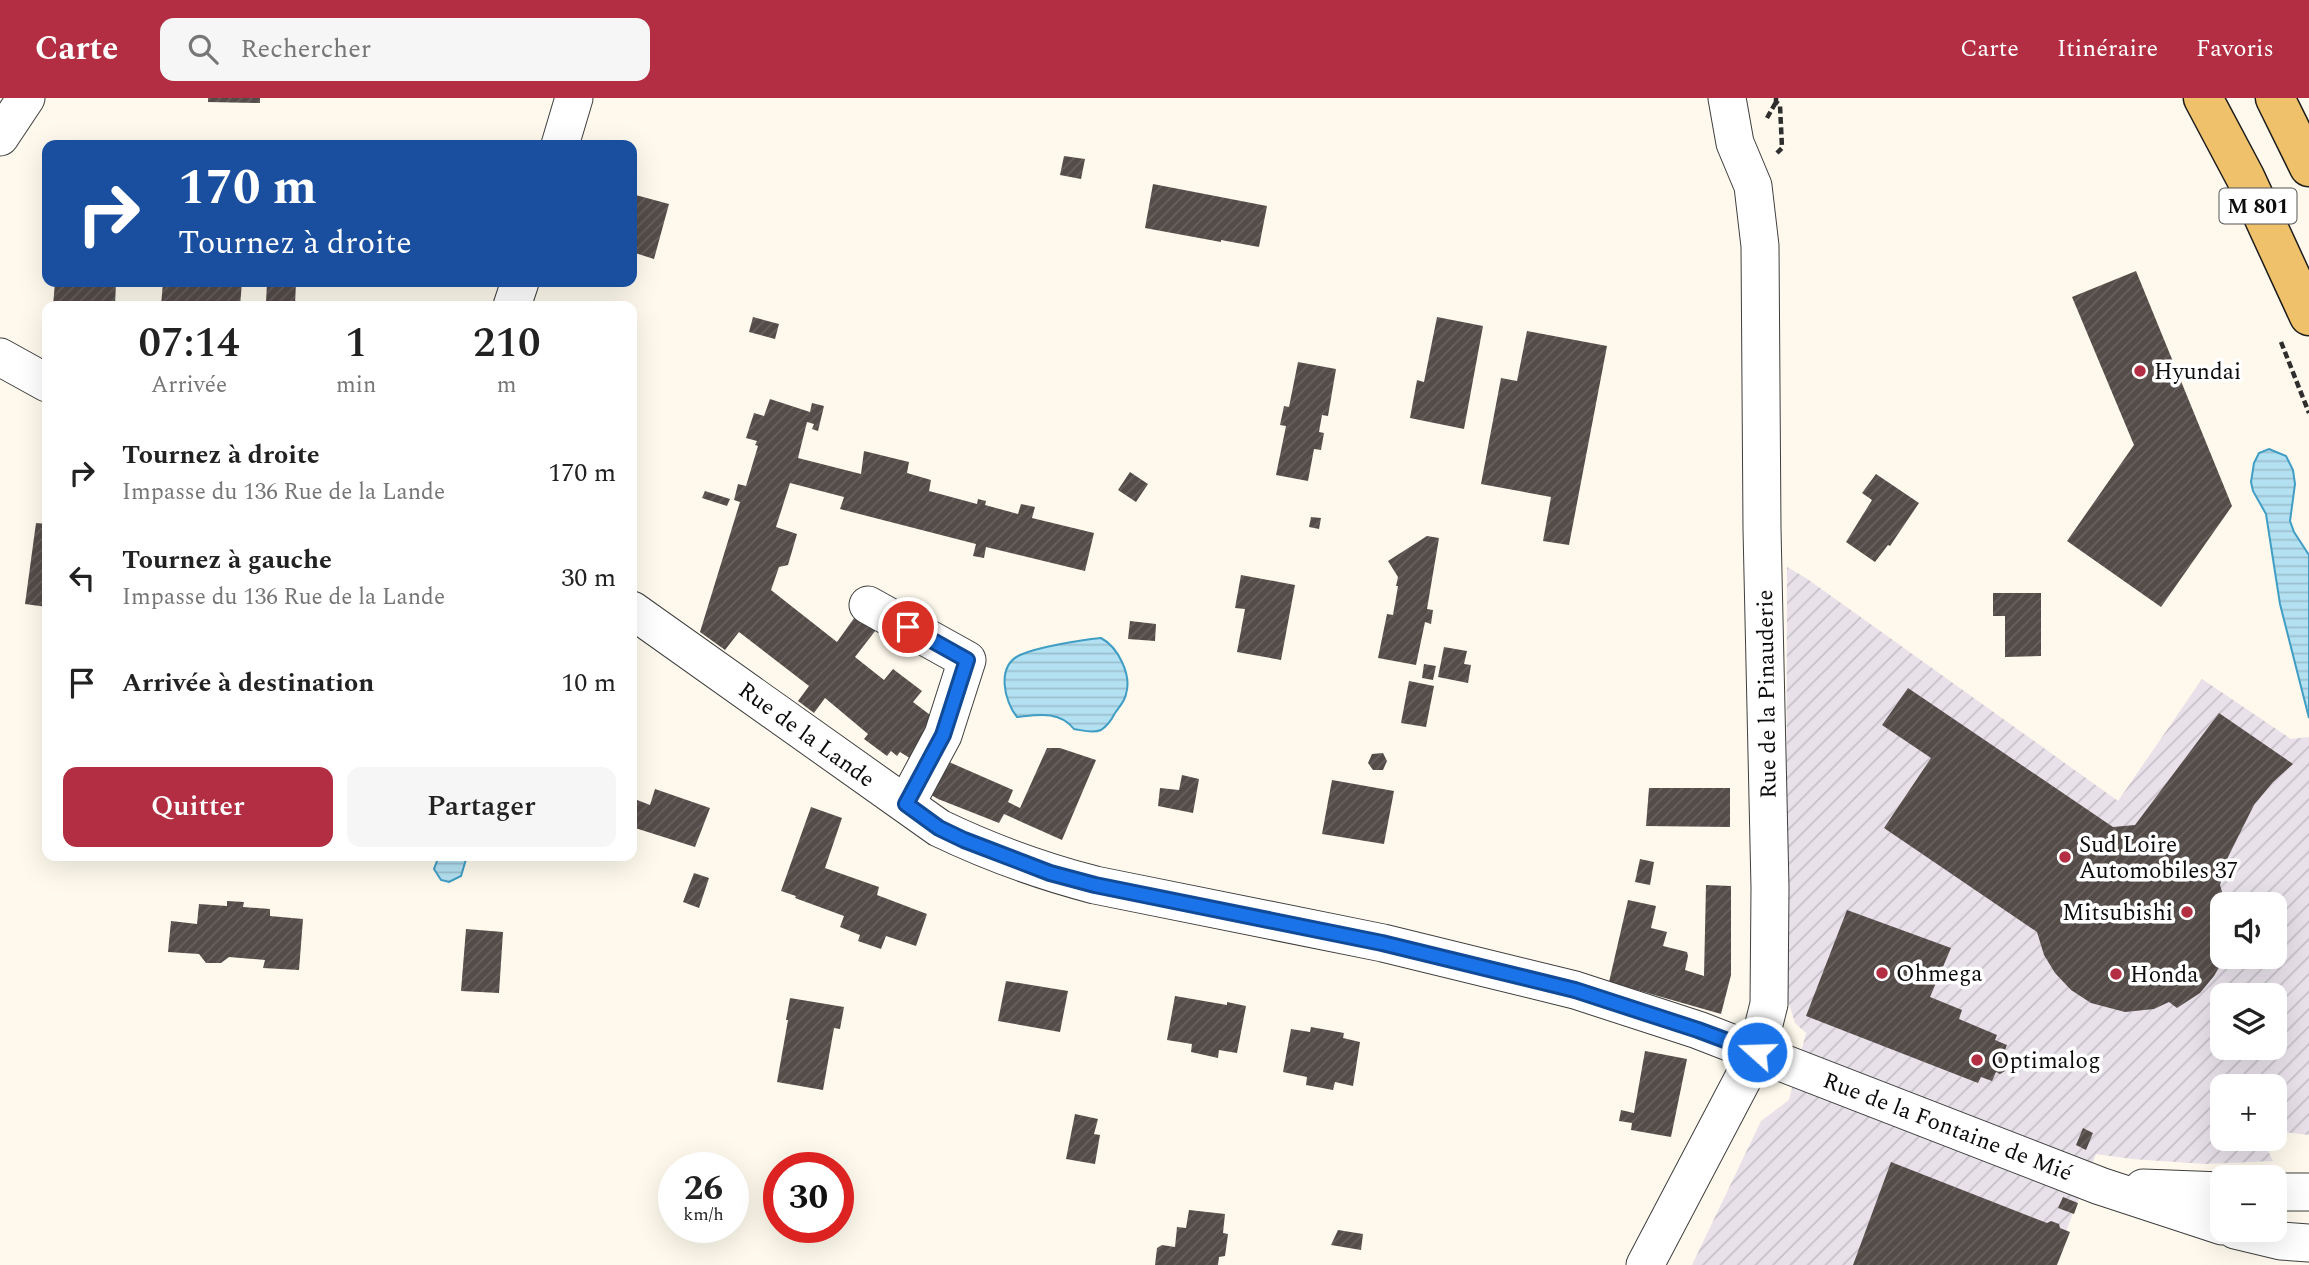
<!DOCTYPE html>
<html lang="fr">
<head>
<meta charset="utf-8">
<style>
  :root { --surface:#fff; --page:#f6f6f6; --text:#222; --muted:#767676; --accent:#b32e42 }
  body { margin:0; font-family:Spectral,serif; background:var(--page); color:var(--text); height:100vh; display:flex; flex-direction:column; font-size:26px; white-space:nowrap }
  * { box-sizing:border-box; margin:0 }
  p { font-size:23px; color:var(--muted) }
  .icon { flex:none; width:38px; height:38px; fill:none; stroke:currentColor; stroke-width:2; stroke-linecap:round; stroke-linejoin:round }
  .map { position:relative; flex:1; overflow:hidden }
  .sheet { position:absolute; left:42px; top:203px; width:595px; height:560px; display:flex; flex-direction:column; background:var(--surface); border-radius:14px; box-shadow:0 7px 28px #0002 }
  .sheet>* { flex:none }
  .banner { position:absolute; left:42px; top:42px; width:595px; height:147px; border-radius:14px; box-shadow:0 7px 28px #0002; background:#1a4fa0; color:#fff; overflow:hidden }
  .tools { position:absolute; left:2210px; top:794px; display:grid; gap:14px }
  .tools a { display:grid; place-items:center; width:77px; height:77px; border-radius:14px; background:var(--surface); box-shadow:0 7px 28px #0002; font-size:35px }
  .speed { position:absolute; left:658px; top:1054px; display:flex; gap:14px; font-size:35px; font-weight:700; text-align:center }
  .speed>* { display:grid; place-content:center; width:91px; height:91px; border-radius:50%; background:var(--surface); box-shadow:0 7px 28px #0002; line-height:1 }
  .speed small { font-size:18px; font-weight:400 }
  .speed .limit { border:10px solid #d22; background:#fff; color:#111 }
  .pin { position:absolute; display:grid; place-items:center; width:60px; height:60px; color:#fff; margin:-30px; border:4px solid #fff; border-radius:50%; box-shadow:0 2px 7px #0007 }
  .me { position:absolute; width:77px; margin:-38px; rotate:290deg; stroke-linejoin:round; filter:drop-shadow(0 0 5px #0008) }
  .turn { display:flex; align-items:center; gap:24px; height:147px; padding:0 21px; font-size:32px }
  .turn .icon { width:91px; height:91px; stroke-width:2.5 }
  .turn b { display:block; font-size:49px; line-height:60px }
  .eta { display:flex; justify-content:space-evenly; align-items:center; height:119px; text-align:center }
  .eta b { font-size:42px; font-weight:600; line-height:49px }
  .cta { display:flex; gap:14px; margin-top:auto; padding:14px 21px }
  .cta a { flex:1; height:80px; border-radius:14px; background:var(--accent); color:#fff; font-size:28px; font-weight:600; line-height:80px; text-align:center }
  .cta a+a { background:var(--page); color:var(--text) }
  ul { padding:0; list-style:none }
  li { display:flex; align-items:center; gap:21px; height:105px; padding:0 21px }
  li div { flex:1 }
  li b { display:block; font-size:26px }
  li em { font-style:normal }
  header { display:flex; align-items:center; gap:42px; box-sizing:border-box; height:98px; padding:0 35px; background:var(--accent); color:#fff }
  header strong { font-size:33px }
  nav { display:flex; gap:38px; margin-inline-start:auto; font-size:24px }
  .search { width:490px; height:63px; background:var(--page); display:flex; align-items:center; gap:18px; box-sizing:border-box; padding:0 24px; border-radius:14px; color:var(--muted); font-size:26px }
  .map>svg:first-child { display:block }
</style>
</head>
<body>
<header>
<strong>Carte</strong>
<div class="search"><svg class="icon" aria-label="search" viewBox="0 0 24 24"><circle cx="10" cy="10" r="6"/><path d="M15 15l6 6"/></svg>Rechercher</div>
<nav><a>Carte</a><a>Itinéraire</a><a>Favoris</a></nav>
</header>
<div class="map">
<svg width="2309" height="1167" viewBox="0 0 2309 1167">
  <defs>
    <pattern id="industrial-furrows" width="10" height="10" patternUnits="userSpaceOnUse" patternTransform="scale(1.75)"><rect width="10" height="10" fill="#e8e1ea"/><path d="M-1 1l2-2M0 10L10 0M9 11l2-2" fill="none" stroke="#c6c0c8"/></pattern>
    <pattern id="water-rules" width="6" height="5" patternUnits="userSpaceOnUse" patternTransform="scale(1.75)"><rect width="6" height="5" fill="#b4e1f2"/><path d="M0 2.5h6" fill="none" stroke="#9ac0ce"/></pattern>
    <pattern id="building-hatch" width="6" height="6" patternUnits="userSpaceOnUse" patternTransform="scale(1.75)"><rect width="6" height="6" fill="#544c49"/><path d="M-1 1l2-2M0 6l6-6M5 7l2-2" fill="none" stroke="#68615f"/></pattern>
  </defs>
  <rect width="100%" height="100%" fill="#fef9ec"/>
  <path fill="url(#industrial-furrows)" fill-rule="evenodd" d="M1787,469L1806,480L2118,703L2202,581L2291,641L2309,639V1037L2275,1033V989H2222V1041H2262L2273,1063L2205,1066L2132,1061L2096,1056L2053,1167H1692L1761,1023L1789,1002L1806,935L1795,925L1786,896ZM2222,807H2275V859H2222ZM2222,898H2275V950H2222Z"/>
  <path fill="url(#water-rules)" stroke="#409dc4" stroke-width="2" d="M2269,351L2286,358L2293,372L2295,386L2290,423L2294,434L2309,457V620L2280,506L2266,416L2253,393L2251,384L2254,365L2259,355Z
    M1101,540C1118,549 1132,577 1126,596C1125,603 1119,609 1115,615C1112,621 1107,628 1101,632C1092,636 1082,632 1074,631C1059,612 1037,617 1017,619C1004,603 996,568 1020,557C1038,549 1080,542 1101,540Z
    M439,758H467L461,778L449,784L441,782L434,771Z"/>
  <path fill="url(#building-hatch)" d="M208,0H260V5L208,4Z
    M1064,58L1085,61L1081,81L1060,77Z
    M1153,86L1267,108L1259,149L1221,142V144L1145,130Z
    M632,96L669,106L654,161L632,154Z
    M2136,173L2232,408L2161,509L2067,443L2134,347L2072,199Z
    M55,184H116L115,208H53Z
    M163,184H242L240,208H161Z
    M267,184H296L295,207L266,205Z
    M753,219L779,226L775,241L749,234Z
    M1437,219L1483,228L1464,331L1410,320L1417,282L1424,284Z
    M1527,233L1607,248L1569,447L1543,443L1551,399L1481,386L1501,280L1517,283Z
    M1298,264L1336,271L1328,318L1322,317L1319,334L1324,335L1321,352L1314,351L1308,383L1276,377L1286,328L1280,327L1284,308L1289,309Z
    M770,301L810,314L812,305L824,308L818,333L812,331L814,326L807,324L798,360L861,376L864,353L909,364L907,375L931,382L929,393L977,406L978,401L986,403L985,407L1018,416L1021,406L1035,409L1032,420L1094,435L1085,473L986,449L984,460L973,458L976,446L840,411L844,399L790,385L776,429L797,436L788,467L779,469L771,492L837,544L857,516L879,528L855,559L884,582L893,571L922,593L913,604L938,623L916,664L900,654L897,658L891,653L887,658L864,641L868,636L825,600L814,615L798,603L809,588L739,534L725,552L700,534L740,404L734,402L738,386L746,388L758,348L755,347L757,343L746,340L754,315L764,318Z
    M1130,374L1148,386L1136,404L1118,392Z
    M1876,376L1919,405L1890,448L1888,447L1875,464L1846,444L1872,402L1862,395Z
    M705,393L730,401L727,408L702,400Z
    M1311,419L1321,420L1319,431L1309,429Z
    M36,425L47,426V509L25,506Z
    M1427,438L1439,440L1427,511L1433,512L1431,526L1425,524L1416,567L1378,560L1387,516L1393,517L1398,488H1396L1398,479L1388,463Z
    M1241,477L1295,487L1281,562L1237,554L1245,511L1235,510Z
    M1993,495H2041V558L2005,559V518H1993Z
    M1130,523L1156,526L1155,543L1128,541Z
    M1444,549L1467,553L1464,566L1471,567L1468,585L1438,579Z
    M1424,566L1436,568L1433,582L1422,580Z
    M1409,583L1434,588L1426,629L1401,625Z
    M1908,590L2113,729L2135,727L2219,615L2293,666L2273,684L2254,707L2228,759L2220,787L2226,807H2222V859H2225L2214,878L2200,895L2177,910L2169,904L2154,911L2125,914L2091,905L2071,892L2055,875L2044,857L2037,834L1884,730L1931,660L1882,627Z
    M1047,650H1060L1096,662L1062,742L1004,716L999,725L938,701L928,695L949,664L1013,692L1008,704L1020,710Z
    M1383,655L1387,663L1383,672H1373L1368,665L1372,656Z
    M1182,677L1199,681L1193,715L1158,708L1160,690L1179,692Z
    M1332,682L1394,693L1384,746L1322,736Z
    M1649,690H1730V729L1646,728Z
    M655,691L710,710L695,749L632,729V700L650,707Z
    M811,709L842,720L825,770L879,789L877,797L927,816L916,848L886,838L881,851L858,843L860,837L840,829L844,818L795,800L796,798L781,793Z
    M1640,761L1654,764L1650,787L1635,784Z
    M694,775L709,780L699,810L683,804Z
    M1706,787L1731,788V877L1721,916L1609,884L1628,802L1656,808L1651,830L1667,834L1663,848L1687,854L1688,858L1685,872L1704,878Z
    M227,803L244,804L243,809L270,811V818L303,821L299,872L263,870L265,862L229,859L221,865H206L199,856L168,854L171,823L197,826L199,806L227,808Z
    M1847,812L1951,850L1930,899L1962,912L1959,921L1997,937L1995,942L2007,947L2003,957L2007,958L2009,963L2005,973L2000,976L1996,974L1992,983L1981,979L1978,985L1806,918Z
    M466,831L503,834L499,895L461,893Z
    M1006,883L1068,893L1060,934L998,923Z
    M1175,898L1227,907V904L1246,908L1237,955L1219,952L1218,960L1191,954L1192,946L1167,942Z
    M790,900L844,909L840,931L834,930L823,992L777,984L788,922H786Z
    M1311,929L1344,935L1343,940L1360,944L1353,988L1335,984L1333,992L1306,987L1307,979L1283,974L1291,931L1310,934Z
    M1645,953L1687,961L1671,1039L1631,1032L1632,1025L1619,1023L1621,1012L1634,1015Z
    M1075,1016L1098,1021L1094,1036L1100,1037L1095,1066L1066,1061Z
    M2083,1030L2093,1035L2086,1052L2076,1047Z
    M1891,1064L2047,1125L2051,1123L2059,1126L2060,1130L2070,1134L2057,1167H1853Z
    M2063,1099L2078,1105L2074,1116L2058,1110Z
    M1189,1112L1225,1116L1223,1135L1228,1136L1225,1158L1219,1159L1218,1167H1155L1157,1150L1162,1147L1175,1149L1177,1129L1186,1130Z
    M1338,1132L1363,1136L1361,1152L1331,1147Z"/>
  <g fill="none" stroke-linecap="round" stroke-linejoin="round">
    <defs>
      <path id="minor" d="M0,39L26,0
        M560,47L574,0
        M512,208L520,184
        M0,259L47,285
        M868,507L967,562L943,637L906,706
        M632,512L939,730C989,754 1041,773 1095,787L1383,845L1575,892L1698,932L2100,1088L2222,1128
        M2143,1090L2222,1093
        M2275,1094H2309
        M2235,1132L2281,1143L2309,1145
        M1645,1167L1757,954L1769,906L1770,790L1762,431L1760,148L1753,88L1735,45L1727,0"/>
      <path id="primary" d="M2203,0L2245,79L2309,218
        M2275,0L2309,69"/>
    </defs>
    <use href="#minor" stroke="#3f3f3f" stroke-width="39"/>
    <use href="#primary" stroke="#1d1d1d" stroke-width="41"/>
    <path stroke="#2e2e2e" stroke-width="4.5" stroke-dasharray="7 3.5" stroke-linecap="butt" d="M1776,0V4L1780,7L1782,50L1777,55
      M1767,20L1776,4
      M2281,244L2309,315"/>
    <use href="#minor" stroke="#fff" stroke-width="37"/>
    <use href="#primary" stroke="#efc16b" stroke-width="38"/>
  </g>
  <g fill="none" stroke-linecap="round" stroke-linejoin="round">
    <defs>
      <path id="route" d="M908,529L967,562L943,637L906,706L939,730L964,742L1050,775L1095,787L1382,845L1575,892L1698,932L1757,954"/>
    </defs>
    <use href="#route" stroke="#114b97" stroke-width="18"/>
    <use href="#route" stroke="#1a73e8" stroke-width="12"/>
  </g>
  <g fill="#b32e42" stroke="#fff" stroke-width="2.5">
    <circle cx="2140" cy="273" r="7"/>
    <circle cx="2065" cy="759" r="7"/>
    <circle cx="2187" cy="814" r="7"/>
    <circle cx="1882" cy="875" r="7"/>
    <circle cx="2116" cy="876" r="7"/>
    <circle cx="1977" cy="962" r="7"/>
  </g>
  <g text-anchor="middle" stroke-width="7" stroke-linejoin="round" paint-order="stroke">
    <rect fill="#fff" stroke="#555" stroke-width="2" x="2219.5" y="90.5" width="77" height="35" rx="5"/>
    <g font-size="21" font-weight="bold" fill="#0c0c0c">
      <text x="2258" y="115">M 801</text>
    </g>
    <g font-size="23" fill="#0c0c0c" stroke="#fff" text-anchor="start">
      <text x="2154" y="281">Hyundai</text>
      <text x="2079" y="754">Sud Loire<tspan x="2079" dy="26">Automobiles 37</tspan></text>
      <text x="2173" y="822" text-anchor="end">Mitsubishi</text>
      <text x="1896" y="883">Ohmega</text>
      <text x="2130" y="884">Honda</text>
      <text x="1991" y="970">Optimalog</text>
    </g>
    <g font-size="23" fill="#0c0c0c" stroke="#fff">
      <text transform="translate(1766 596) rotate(-91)" y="8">Rue de la Pinauderie</text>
      <text transform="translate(807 636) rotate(36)" y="8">Rue de la Lande</text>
      <text transform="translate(1948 1028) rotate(21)" y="8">Rue de la Fontaine de Mié</text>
    </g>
  </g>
</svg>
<div class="tools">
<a><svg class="icon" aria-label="sound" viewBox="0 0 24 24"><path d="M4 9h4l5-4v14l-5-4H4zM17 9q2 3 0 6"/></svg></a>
<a><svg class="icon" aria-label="layers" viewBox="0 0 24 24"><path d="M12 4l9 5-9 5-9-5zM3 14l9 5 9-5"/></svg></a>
<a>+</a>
<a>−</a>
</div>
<div class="speed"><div>26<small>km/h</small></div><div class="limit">30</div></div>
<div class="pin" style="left:908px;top:529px;background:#d93025"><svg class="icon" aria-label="arrive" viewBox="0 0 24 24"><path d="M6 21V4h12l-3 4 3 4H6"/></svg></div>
<svg class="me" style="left:1757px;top:954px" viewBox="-20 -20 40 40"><circle r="17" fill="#1a73e8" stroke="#fff" stroke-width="3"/><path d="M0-11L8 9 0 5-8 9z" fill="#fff"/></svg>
<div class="banner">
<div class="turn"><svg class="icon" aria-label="right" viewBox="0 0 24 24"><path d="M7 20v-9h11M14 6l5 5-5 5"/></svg><div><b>170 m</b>Tournez à droite</div></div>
</div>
<section class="sheet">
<div class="eta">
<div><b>07:14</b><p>Arrivée</p></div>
<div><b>1</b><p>min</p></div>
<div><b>210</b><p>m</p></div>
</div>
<ul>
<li><svg class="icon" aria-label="right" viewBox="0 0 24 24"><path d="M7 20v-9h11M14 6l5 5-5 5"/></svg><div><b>Tournez à droite</b><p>Impasse du 136 Rue de la Lande</p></div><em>170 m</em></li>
<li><svg class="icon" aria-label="left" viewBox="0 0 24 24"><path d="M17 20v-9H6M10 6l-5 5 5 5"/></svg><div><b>Tournez à gauche</b><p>Impasse du 136 Rue de la Lande</p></div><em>30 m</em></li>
<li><svg class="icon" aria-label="arrive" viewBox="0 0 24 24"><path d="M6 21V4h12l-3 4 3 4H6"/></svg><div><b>Arrivée à destination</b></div><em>10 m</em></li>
</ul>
<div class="cta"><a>Quitter</a><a>Partager</a></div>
</section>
</div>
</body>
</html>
